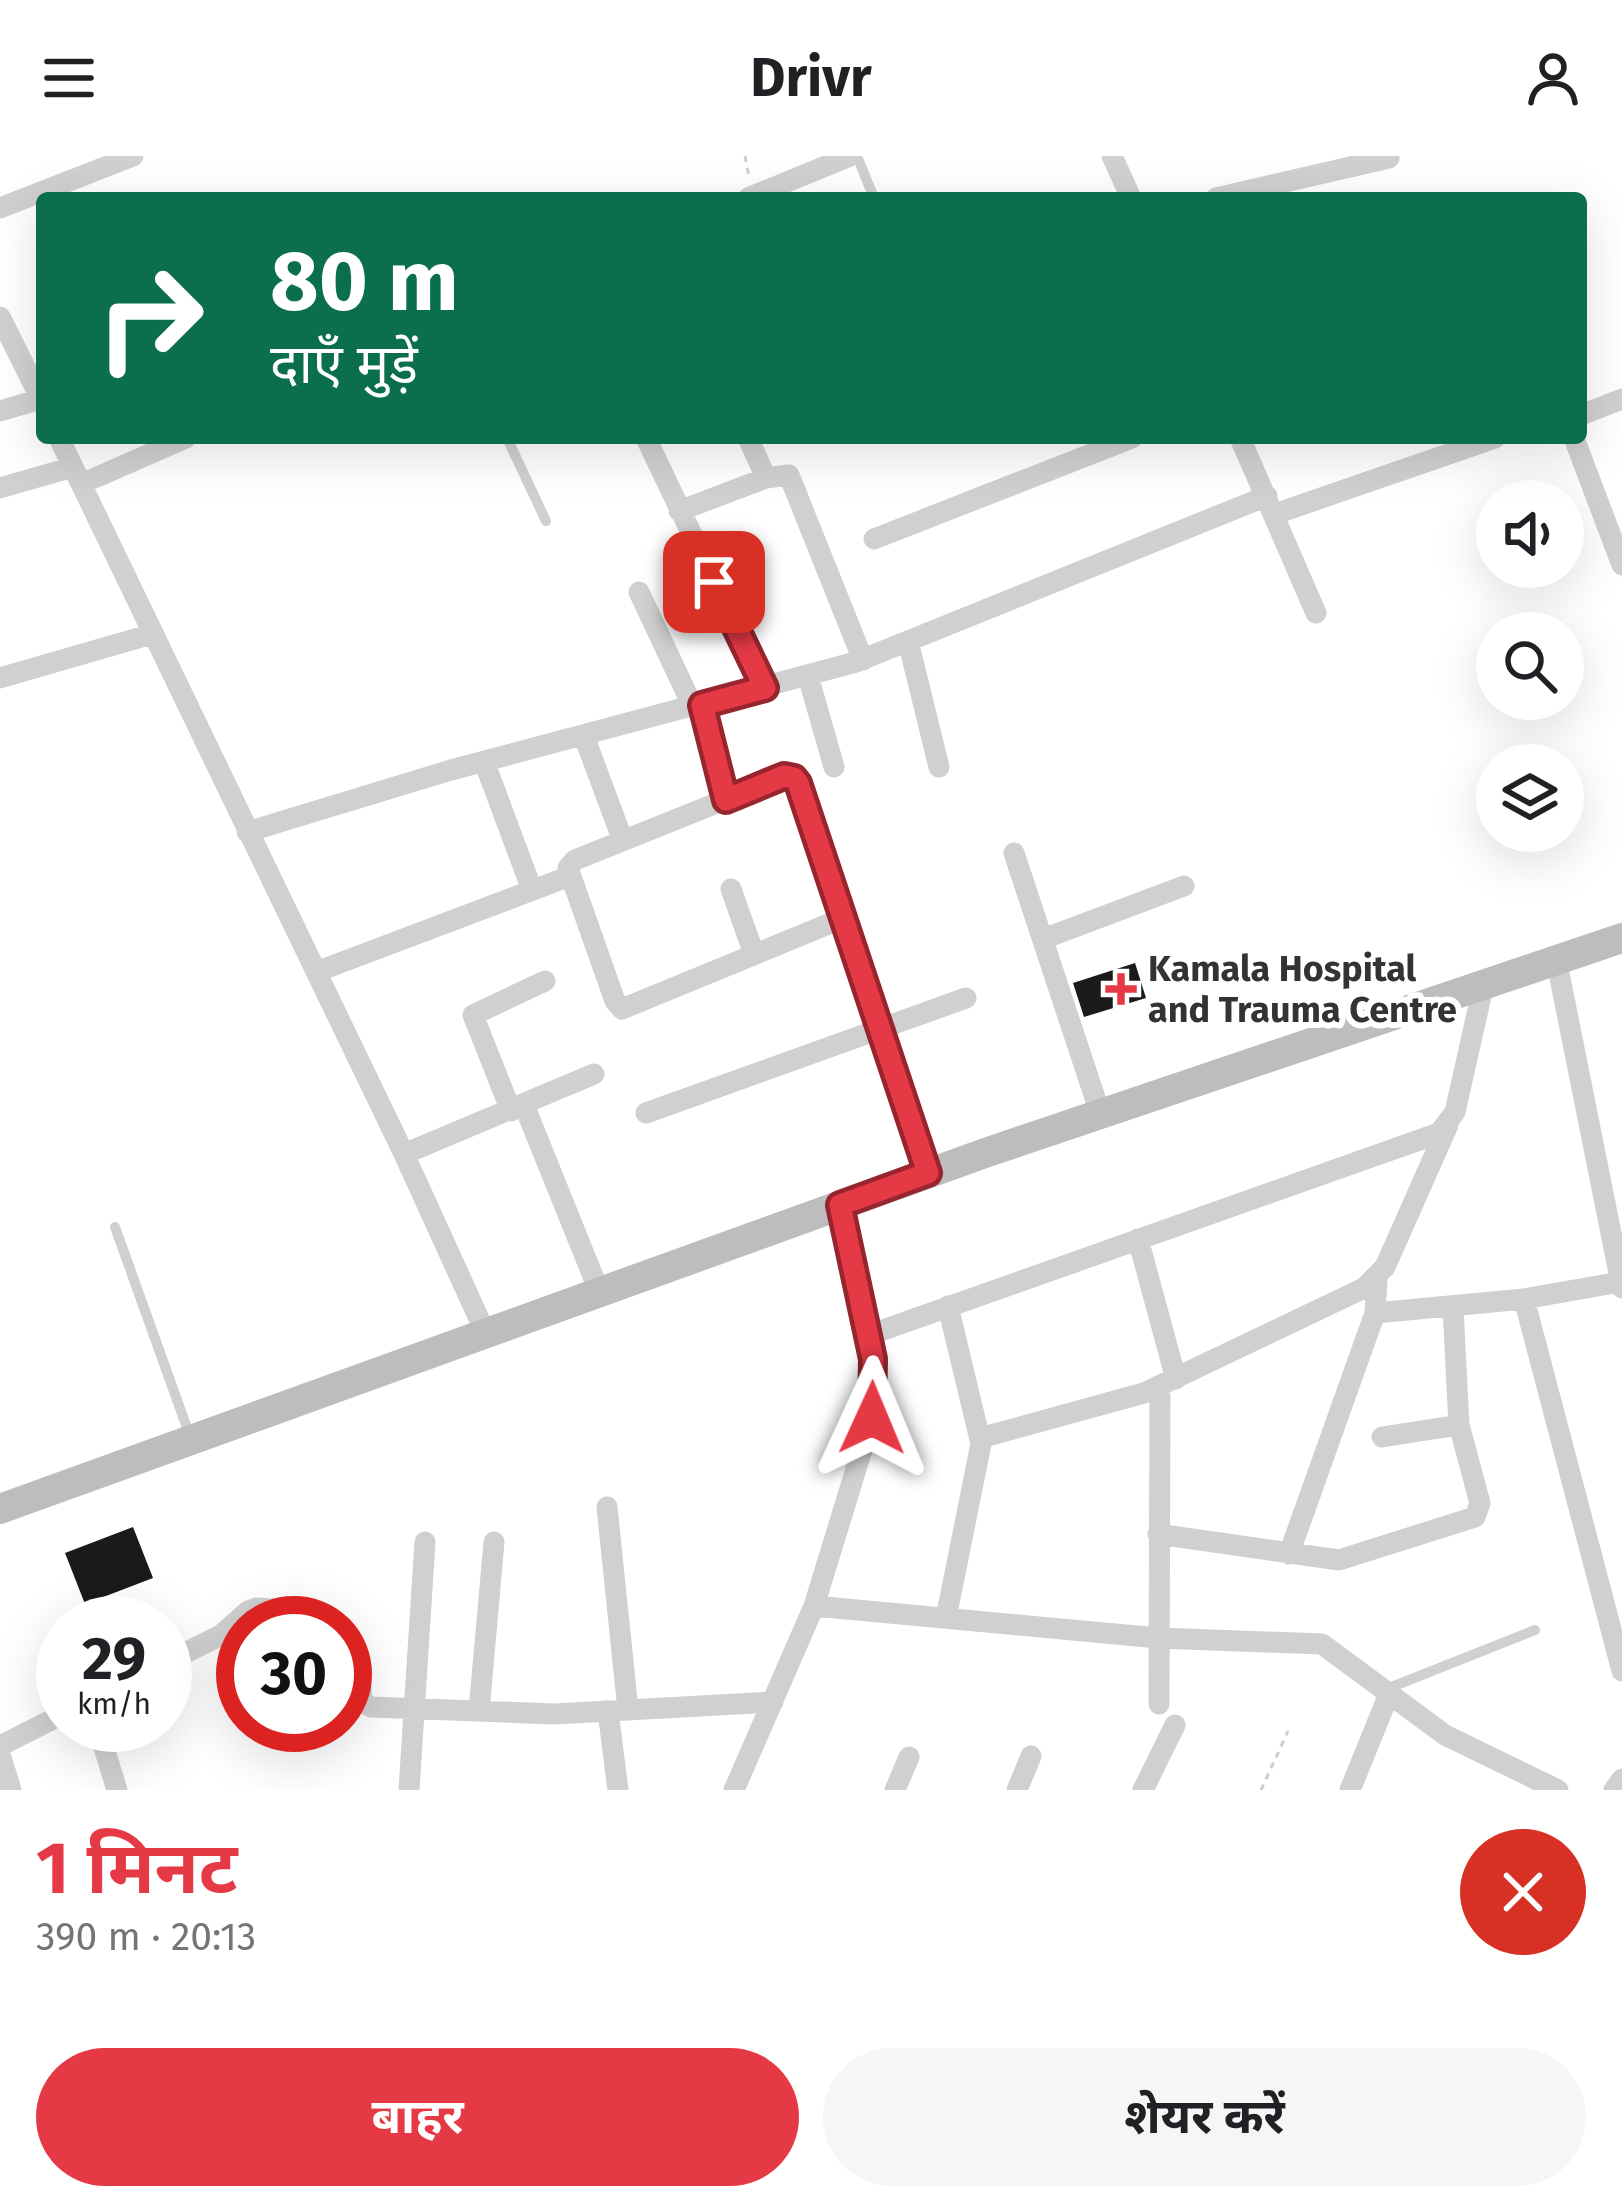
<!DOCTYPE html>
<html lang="hi">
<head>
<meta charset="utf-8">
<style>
  :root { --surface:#fff; --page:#f6f6f6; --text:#202124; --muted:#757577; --accent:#e63946 }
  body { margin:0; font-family:"Fira Sans","Noto Sans Devanagari",sans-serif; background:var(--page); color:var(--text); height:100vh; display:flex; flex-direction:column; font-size:45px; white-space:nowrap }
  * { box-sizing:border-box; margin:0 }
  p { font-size:39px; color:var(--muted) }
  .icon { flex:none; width:66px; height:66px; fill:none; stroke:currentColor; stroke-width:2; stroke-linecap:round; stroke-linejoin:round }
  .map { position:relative; height:1634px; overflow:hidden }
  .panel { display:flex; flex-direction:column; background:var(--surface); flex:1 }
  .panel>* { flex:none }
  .hud { position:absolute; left:36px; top:36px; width:1551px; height:252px; border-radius:12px; box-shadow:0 12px 48px #0002; background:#0b6e4f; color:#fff; overflow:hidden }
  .buttons { position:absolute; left:1476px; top:324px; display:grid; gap:24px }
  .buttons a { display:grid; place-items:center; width:108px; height:108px; border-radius:50%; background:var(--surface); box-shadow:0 12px 48px #0002; font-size:60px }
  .speed { position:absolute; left:36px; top:1440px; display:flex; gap:24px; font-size:60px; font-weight:700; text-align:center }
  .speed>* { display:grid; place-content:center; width:156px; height:156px; border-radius:50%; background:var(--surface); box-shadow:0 12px 48px #0002; line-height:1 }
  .speed small { font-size:30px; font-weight:400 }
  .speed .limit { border:18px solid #d22; background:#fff; color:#111 }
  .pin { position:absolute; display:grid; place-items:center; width:102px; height:102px; color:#fff; margin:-51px; border-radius:24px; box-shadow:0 6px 18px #0006 }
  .me { position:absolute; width:132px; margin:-66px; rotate:1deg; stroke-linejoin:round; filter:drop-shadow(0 0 9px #0008) }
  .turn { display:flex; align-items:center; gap:42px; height:252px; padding:0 36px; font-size:54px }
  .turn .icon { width:156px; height:156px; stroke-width:2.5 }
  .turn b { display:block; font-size:84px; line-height:102px }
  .round { display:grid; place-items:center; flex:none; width:126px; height:126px; border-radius:63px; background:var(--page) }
  .headline { display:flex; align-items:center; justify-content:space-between; height:204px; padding:0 36px }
  h1 { font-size:72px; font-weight:700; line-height:90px; color:var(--accent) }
  .primary-button { display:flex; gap:24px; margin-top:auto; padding:24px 36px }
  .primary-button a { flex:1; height:138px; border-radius:72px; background:var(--accent); color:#fff; font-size:48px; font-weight:700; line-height:138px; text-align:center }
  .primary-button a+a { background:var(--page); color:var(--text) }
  header { display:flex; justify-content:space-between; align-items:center; height:156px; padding:0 36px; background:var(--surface); font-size:54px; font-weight:700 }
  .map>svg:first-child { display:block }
</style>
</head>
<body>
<header><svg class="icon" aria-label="menu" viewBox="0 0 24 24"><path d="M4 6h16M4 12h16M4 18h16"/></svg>Drivr<svg class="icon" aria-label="person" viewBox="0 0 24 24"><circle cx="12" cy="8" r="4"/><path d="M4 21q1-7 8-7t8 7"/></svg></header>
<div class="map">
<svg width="1622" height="1634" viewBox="0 0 1622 1634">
  <rect width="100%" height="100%" fill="#fff"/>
  <path fill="#1a1a1a" d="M1135,807L1146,842L1084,861L1073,827Z
    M133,1371L153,1422L85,1448L65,1397Z"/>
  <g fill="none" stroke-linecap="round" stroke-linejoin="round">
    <path stroke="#cdcdcd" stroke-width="3" stroke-dasharray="6 6" stroke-linecap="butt" d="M745,0L749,21
      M1261,1634L1288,1575"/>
    <path stroke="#d0d0d0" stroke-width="10" d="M857,0L874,42
      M507,282L546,365
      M115,1071L191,1283
      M1384,1534L1535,1474"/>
    <path stroke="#d0d0d0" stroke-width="21" d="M1112,0L1131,42
      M748,42L850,0
      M1216,42L1389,2
      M0,52L133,0
      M0,161L42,245
      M0,255L41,243
      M1581,259L1622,243
      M59,282L404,998L486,1178
      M646,282L765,532
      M748,282L766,322
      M1240,282L1316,457
      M1574,282L1622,409
      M81,328L186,282
      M0,332L73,311
      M679,355L766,322L789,319L863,504
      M1275,358L1495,282
      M874,383L1132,282
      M639,436L693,551
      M908,485L939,611
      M808,520L834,611
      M0,522L152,478
      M702,549L726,644
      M584,580L623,685
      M484,605L532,734
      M247,676L451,614L856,506L1267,340
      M1014,697L1100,957
      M731,733L754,798
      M843,762L622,853L615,845L568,712L575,704L784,620L794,622L798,627L928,1017
      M1043,783L1184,730
      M1556,802L1622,1132
      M316,816L570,720
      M524,949L599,1135
      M511,955L473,859L545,825
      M646,957L966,842
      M404,998L594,918
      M1138,1083L1176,1223
      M1524,1143L1622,1515
      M1375,1157L1524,1143L1620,1126
      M869,1179L1439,977L1455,956L1484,827
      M1382,1281L1459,1269
      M980,1282L1144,1237L1364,1132L1385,1111L1448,969
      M607,1351L628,1554
      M1158,1378L1339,1404L1475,1361L1480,1347L1459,1269L1453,1152
      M1289,1398L1375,1157L1377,1124
      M814,1450L1158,1482L1322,1488L1445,1579L1558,1634
      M946,1462L981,1288L948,1150
      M345,1504L360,1512L362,1546L371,1551L554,1558L773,1546
      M165,1507L221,1479L248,1455L256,1452L299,1455L313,1467
      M1159,1548L1160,1230
      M479,1555L494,1386
      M608,1555L618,1634
      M97,1569L117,1634
      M0,1590L63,1558
      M0,1598L11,1634
      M409,1634L425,1386
      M734,1634L814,1450L872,1261L873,1203L840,1049
      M895,1634L909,1601
      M1017,1634L1031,1600
      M1143,1634L1175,1569
      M1350,1634L1389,1538
      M1614,1634L1622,1623"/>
    <path stroke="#bdbdbd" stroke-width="30" d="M0,1353L985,997L1622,782"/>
  </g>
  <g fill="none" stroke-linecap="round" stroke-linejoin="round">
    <defs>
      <path id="route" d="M714,426L765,532L702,549L726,644L784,620L794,622L798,627L928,1017L840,1049L873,1203L872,1262"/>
    </defs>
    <use href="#route" stroke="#96252e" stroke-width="30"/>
    <use href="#route" stroke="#e63946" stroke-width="21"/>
  </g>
  <path fill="#e63946" stroke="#fff" stroke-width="4.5" d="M1115 815h12v12h12v12h-12v12h-12v-12h-12v-12h12z"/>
  <g text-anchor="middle" stroke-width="12" stroke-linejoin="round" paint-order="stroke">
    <g font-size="36" font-weight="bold" fill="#333" stroke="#fff" text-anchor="start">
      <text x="1148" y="825">Kamala Hospital<tspan x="1148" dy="41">and Trauma Centre</tspan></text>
    </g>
  </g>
</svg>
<div class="buttons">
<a><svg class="icon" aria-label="sound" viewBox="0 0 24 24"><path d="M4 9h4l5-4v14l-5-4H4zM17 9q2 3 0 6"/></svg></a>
<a><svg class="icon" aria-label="search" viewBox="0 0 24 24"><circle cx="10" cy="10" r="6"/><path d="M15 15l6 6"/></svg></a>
<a><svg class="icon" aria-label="layers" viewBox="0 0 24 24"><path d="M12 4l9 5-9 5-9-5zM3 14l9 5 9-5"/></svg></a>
</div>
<div class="speed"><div>29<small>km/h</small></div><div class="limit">30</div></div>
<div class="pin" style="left:714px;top:426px;background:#d93025"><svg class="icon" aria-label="arrive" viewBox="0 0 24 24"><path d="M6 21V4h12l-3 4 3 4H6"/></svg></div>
<svg class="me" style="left:872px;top:1262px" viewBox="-20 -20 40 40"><path d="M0-17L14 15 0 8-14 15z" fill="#e63946" stroke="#fff" stroke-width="4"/></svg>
<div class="hud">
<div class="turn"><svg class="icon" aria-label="right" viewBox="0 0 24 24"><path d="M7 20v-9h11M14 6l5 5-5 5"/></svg><div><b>80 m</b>दाएँ मुड़ें</div></div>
</div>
</div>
<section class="panel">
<div class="headline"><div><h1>1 मिनट</h1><p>390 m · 20:13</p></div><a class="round" style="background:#d93025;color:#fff"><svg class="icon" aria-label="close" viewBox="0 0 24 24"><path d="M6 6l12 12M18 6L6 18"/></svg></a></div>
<div class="primary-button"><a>बाहर</a><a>शेयर करें</a></div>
</section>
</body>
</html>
